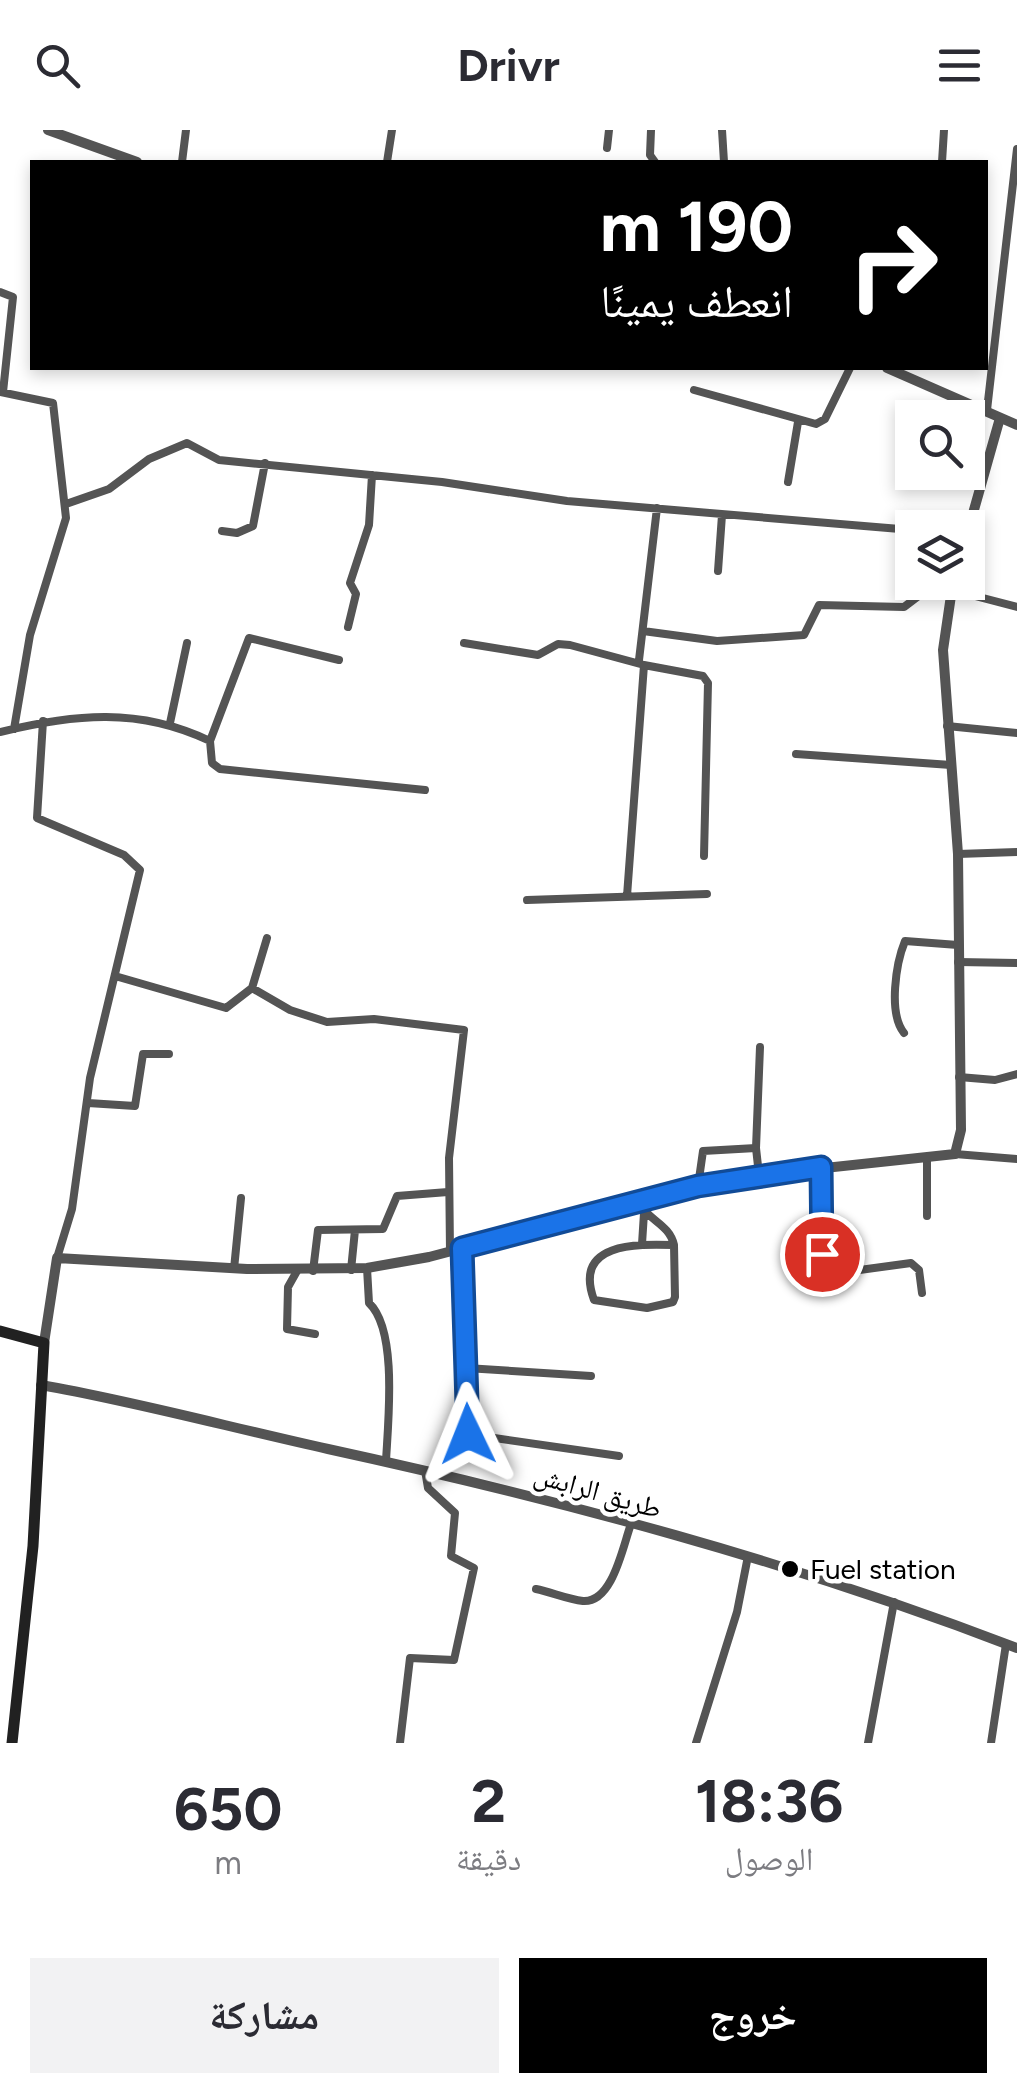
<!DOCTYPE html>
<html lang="ar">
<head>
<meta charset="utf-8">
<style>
  :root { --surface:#fff; --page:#f2f2f3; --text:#2b2b33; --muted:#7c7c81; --accent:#000 }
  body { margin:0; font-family:Figtree,"Noto Naskh Arabic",sans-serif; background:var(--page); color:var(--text); direction:rtl; height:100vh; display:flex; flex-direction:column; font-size:38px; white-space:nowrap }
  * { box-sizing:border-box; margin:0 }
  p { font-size:32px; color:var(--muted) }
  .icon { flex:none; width:55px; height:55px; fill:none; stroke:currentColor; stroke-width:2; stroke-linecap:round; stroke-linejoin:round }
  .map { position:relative; height:1613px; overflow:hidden; direction:ltr }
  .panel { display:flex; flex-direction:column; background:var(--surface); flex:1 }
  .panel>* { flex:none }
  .top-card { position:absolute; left:30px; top:30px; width:958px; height:210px; border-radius:0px; box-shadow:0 5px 15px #0003; direction:rtl; background:#000; color:#fff; overflow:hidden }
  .buttons { position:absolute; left:895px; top:270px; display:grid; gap:20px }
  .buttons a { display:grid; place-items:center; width:90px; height:90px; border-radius:0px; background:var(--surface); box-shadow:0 5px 15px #0003; font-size:50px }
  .pin { position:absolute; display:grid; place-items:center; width:85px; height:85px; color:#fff; margin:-42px; border:5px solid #fff; border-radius:50%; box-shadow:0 2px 10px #0007 }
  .me { position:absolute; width:110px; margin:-55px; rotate:358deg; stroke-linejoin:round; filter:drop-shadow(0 0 8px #0008) }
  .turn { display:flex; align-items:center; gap:35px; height:210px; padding:0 30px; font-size:45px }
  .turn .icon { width:130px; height:130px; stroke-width:2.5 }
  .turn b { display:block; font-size:70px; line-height:85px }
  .eta { display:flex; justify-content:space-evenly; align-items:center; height:170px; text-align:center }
  .eta b { font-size:60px; font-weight:700; line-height:70px }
  .primary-button { display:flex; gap:20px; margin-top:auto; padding:20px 30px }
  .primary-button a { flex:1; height:115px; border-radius:0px; background:var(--accent); color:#fff; font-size:40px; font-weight:700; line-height:115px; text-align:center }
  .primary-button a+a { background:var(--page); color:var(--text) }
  header { display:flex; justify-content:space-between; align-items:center; height:130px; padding:0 30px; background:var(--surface); font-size:45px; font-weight:700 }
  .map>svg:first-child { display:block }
</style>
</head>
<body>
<header><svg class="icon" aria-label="menu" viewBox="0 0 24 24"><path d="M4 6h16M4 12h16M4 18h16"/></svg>Drivr<svg class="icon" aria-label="search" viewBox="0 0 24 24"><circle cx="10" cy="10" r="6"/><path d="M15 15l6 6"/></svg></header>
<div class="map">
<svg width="1017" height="1613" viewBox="0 0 1017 1613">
  <rect width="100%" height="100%" fill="#fff"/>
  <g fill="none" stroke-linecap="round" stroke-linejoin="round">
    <path stroke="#545454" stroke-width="8" d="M651,0L650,25L655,32
      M722,0L724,32
      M607,18L609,0
      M182,32L186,0
      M387,32L392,0
      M942,32L944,0
      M0,162L13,167L3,262
      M694,260L816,294L825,289L850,238
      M0,262L53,273L66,388L30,505L14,599
      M987,280L1017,19
      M788,352L798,292
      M66,374L109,359L149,329L187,313L219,330L442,352L567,371L912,400
      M222,401L237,403L253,396L265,333
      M718,441L722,385
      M952,460L1017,477
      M348,497L356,464L350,453L369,395L372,345
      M643,501L717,511L804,505L819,475L904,477L937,452
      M464,513L538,525L558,514L570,515L644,535
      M639,530L657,378
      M43,591L37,688L124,725L140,740L90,948L72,1079L57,1128
      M170,593L187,513
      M947,596L1017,603
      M0,602C74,584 139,577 210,611L249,508L339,530
      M210,611L212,633L220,639L425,660
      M796,624L951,635
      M958,724L1017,722
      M627,766L644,535L703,546L708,553L704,726
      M527,770L707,764
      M958,832L1017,833
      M115,846L226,878L252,858L267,808
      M252,858L290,880L327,892L374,889L464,900L449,1028L450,1122
      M904,903C888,883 896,833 905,811L958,815
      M959,947L995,950L1017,944
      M88,973L135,976L143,924H169
      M756,1018L759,1045
      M955,1024L1017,1029
      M821,1037L824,1131L845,1142L911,1133L919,1140L922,1163
      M698,1056L703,1021L756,1018L760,917
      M639,1071C646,1090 669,1093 674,1115L675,1167L673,1172L647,1178L594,1170C573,1112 637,1114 674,1115
      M927,1086V1028
      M642,1114L644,1083
      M462,1118L467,1304L619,1326
      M367,1138L369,1173C398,1200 388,1292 386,1331
      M234,1139L241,1068
      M351,1140L355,1100
      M297,1141L288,1157L287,1199L315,1204
      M313,1141L318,1100L383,1099L397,1066L448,1062
      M466,1238L591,1246
      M536,1459C551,1462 567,1469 583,1471C613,1473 623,1415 631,1394
      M400,1613L410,1528L454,1530L474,1438L451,1426L455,1383L428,1358L425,1340
      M696,1613L737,1482L748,1426
      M868,1613L894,1472
      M991,1613L1006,1514"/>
    <path stroke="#545454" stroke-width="10" d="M48,0L137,32
      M887,238L1017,295
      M968,401L1000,288
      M44,1213L57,1128L247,1139L367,1138L429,1127L698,1056L759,1045L955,1024L961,1000L958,724L943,520L953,452
      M41,1255C138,1272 232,1298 328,1319C562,1370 793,1432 1017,1518"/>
    <path stroke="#212121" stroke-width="11" d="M0,1201L44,1213L33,1416L12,1613"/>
  </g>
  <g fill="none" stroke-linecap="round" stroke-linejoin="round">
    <defs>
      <path id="route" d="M468,1304L462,1118L698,1056L821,1037L822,1124"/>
    </defs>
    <use href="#route" stroke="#114b97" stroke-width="25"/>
    <use href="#route" stroke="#1a73e8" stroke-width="18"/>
  </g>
  <circle fill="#000" stroke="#fff" stroke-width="4" cx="790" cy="1439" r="10"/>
  <g text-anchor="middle" stroke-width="9" stroke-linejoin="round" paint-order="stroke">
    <g font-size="28" fill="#000" stroke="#fff">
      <text transform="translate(598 1361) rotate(16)" y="10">طريق الرابش</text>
    </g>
    <g font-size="28" fill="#000" stroke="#fff" text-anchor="start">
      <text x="810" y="1449">Fuel station</text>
    </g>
  </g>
</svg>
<div class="buttons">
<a><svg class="icon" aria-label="search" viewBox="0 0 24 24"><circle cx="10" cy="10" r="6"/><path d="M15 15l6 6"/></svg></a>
<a><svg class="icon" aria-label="layers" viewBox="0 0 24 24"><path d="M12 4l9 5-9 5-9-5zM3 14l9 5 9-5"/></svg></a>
</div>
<div class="pin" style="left:822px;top:1124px;background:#d93025"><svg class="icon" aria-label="arrive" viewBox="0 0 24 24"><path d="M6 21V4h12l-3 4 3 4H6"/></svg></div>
<svg class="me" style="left:468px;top:1304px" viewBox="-20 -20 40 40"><path d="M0-17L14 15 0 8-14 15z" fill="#1a73e8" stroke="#fff" stroke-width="4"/></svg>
<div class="top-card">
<div class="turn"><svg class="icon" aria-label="right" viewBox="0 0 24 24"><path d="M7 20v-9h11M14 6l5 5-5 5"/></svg><div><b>190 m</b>انعطف يمينًا</div></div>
</div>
</div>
<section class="panel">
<div class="eta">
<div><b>18:36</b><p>الوصول</p></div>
<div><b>2</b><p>دقيقة</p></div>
<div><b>650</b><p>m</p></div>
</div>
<div class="primary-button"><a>خروج</a><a>مشاركة</a></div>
</section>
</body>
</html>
